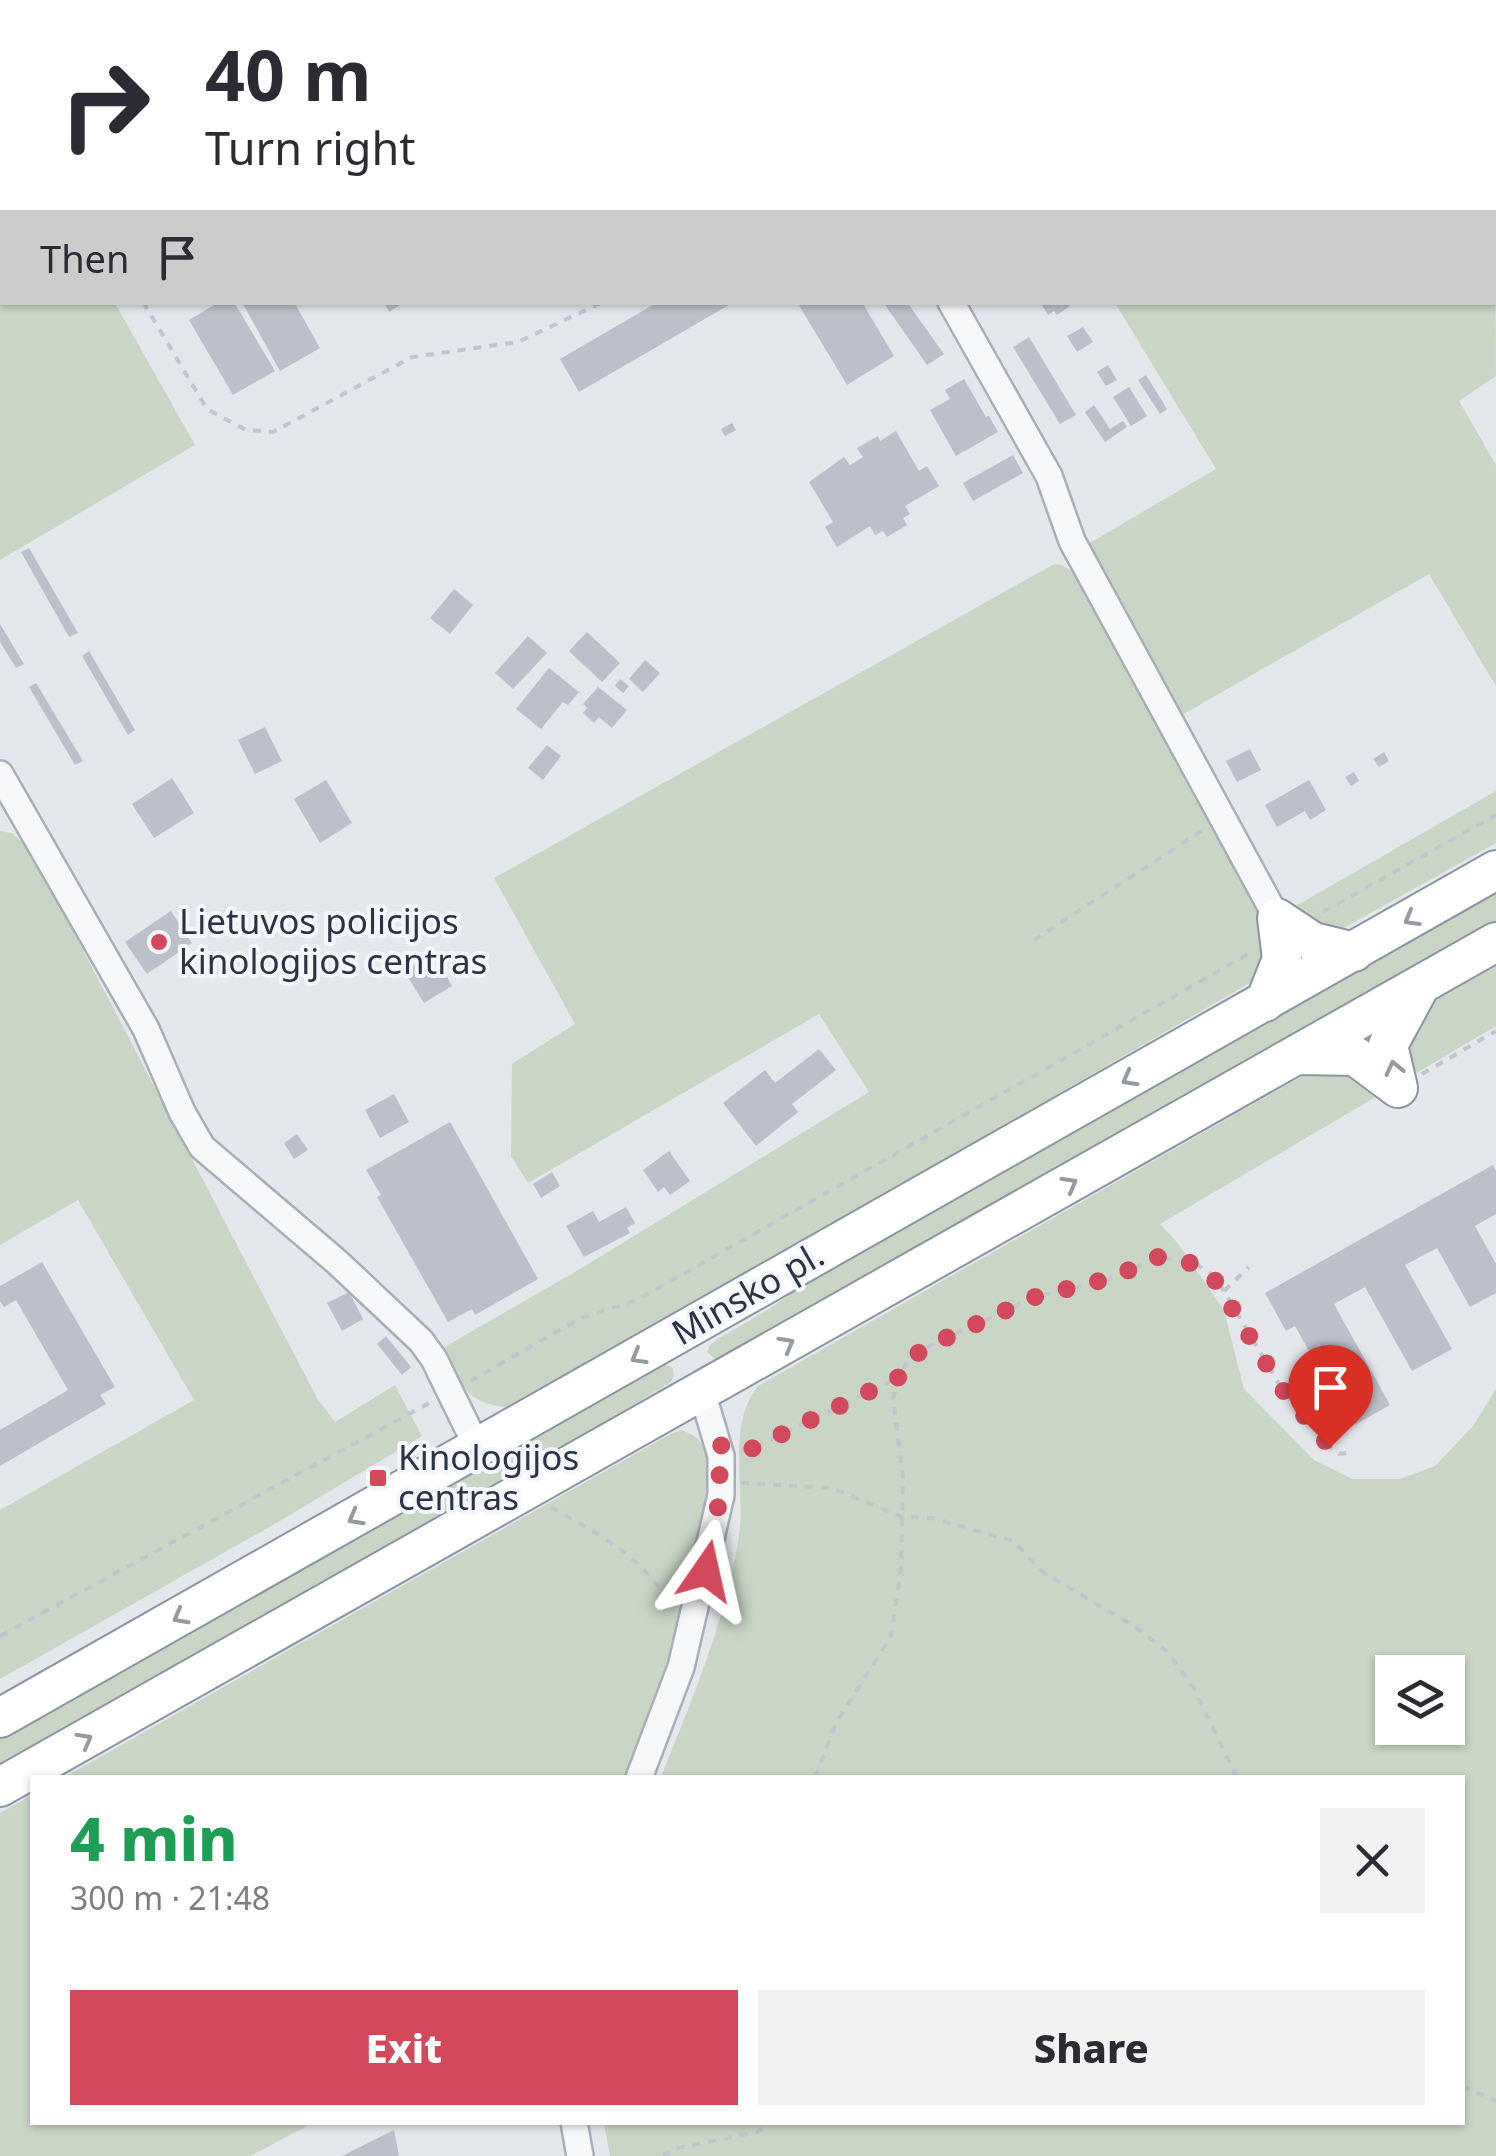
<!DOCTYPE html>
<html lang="en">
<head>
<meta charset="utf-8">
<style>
  :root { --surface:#fff; --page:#f2f2f3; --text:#2b2b33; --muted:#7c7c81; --accent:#d1495b }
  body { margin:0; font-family:"Noto Sans",sans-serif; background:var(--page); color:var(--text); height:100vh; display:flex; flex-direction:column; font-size:38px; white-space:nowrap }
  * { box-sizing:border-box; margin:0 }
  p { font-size:32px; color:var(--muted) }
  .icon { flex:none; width:55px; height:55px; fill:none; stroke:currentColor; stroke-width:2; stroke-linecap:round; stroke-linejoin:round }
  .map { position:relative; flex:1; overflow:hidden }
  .side { position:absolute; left:30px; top:1775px; width:1435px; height:350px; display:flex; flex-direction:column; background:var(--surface); border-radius:0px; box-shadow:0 2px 8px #0004 }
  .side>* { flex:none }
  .banner { position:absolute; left:0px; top:0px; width:1498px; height:305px; box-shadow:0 2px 8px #0004; background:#fff; color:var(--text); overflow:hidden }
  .buttons { position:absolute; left:1375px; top:1655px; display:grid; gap:20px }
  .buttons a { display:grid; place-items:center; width:90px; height:90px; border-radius:0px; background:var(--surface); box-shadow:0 2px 8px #0004; font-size:50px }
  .pin { position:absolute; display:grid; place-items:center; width:85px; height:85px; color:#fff; margin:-102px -42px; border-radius:50% 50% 50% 0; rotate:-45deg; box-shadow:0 0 10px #0007 }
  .pin .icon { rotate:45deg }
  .me { position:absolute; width:110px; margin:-55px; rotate:11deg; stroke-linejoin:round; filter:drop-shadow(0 0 8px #0008) }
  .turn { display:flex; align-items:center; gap:35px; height:210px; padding:0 40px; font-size:45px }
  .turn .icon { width:130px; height:130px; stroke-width:2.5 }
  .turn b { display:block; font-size:70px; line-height:85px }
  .then { display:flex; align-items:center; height:95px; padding:0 40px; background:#0003; gap:20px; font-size:38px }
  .round { display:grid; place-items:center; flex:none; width:105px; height:105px; border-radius:0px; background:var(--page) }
  .headline { display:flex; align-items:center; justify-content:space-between; height:170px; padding:0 40px }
  h1 { font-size:60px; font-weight:800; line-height:75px; color:#1e9e55 }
  .primary-button { display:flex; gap:20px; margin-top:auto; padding:20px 40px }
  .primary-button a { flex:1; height:115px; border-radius:0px; background:var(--accent); color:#fff; font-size:40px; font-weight:800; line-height:115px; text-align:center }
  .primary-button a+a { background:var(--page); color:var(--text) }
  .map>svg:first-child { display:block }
</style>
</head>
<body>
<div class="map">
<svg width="1496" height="2156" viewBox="0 0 1496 2156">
  <rect width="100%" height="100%" fill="#e4e7ec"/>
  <path fill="#c9d6c5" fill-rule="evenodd" d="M821,0H1496V171L1495,2Z
    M0,97L2,302L115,303L195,445L0,560Z
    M1495,179L1496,376L1459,401L1496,465V686L1429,574L1182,715L1088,544L1216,469L1115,303L1495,302Z
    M1054,564L1062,565L1073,572L1275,932L1260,977L806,1240L507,1407C464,1404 461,1382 443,1348L580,1269L869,1092L819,1014L528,1183L511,1156L512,1064L575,1024L494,878Z
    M1496,791V843L1335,933L1305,932L1294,907Z
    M0,831L11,833L29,847L317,1398L335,1422L395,1385L422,1436L273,1525L0,1679V1510L194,1400L78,1200L0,1245Z
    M1496,883V927L720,1363L707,1352L710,1345L719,1338L768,1310L838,1259Z
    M1496,966V1026L1160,1224L1176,1241L1224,1310L1244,1389L1314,1460L1352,1479H1400L1435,1466L1473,1426L1496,1389V2156H610L604,2123L1462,2122V1778L661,1777C692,1700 726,1619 739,1536C746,1488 726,1426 758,1386ZM1392,1672H1448V1728H1392Z
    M659,1362L673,1368L674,1375L671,1382L573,1441L535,1473L0,1773V1733Z
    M681,1430C692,1434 700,1438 705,1449C722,1490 675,1645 660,1691C650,1720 636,1749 625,1777L63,1778L667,1436Z
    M32,1795V2122L313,2123L250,2156H0V1813Z"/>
  <path fill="#bbc0ca" d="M219,302H234L275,371L233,395L189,320Z
    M242,302H294L320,348L280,371Z
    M384,302H405L389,312Z
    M658,302H734L579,392L560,359Z
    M797,302H862L894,356L847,385Z
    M883,302H907L944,354L927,365Z
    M1040,302H1068L1070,306L1057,315L1054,311L1048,315Z
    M1083,327L1093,342L1077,352L1067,336Z
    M1029,337L1076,415L1060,424L1013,347Z
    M1108,365L1117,380L1106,386L1097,372Z
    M1146,375L1167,409L1160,414L1138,380Z
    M964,379L986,417L989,416L998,432L956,456L930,410L950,399L945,390Z
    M1129,387L1147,416L1131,426L1113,397Z
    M1094,405L1110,429L1123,421L1127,427L1105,442L1085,412Z
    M732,423L736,430L725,436L721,429Z
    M896,431L919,471L927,466L939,486L905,506L910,514L903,518L907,525L887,537L883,531L875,535L870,526L837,547L825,527L833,522L809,482L844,457L850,465L863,457L857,448L878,436L880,441Z
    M1013,455L1023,473L973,501L963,483Z
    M29,548L78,633L69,637L21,552Z
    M454,589L473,605L450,634L430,618Z
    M0,624L24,664L16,668L0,642Z
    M587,632L620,663L602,682L569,651Z
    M528,636L547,653L513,689L495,673Z
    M89,651L135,730L128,735L82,656Z
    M645,660L660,673L643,692L629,679Z
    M549,668L579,692L568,705L563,702L541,729L516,709Z
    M620,679L629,686L623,693L615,686Z
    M36,683L83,761L75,765L29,687Z
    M598,687L627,710L612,728L599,717L594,723L583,713L587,708L583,704Z
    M265,727L282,761L255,774L238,740Z
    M547,745L561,756L543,780L528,768Z
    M1250,749L1261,770L1237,782L1226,761Z
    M1384,752L1389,761L1379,767L1373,759Z
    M1354,772L1359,781L1351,786L1345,777Z
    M172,778L194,813L154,838L132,804Z
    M326,780L352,823L320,843L294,799Z
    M1309,780L1326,810L1310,820L1305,811L1277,827L1265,805Z
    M171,911L192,943L147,974L125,942Z
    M427,957L437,973L443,970L452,986L424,1003L404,971Z
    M819,1049L836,1070L792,1104L798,1112L756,1146L723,1103L765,1070L775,1083Z
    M394,1094L409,1122L380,1138L365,1110Z
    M450,1122L538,1279L475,1315L472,1309L448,1322L377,1197L381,1195L366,1170Z
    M297,1134L308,1150L294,1159L284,1143Z
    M669,1151L690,1181L670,1195L664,1187L658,1192L643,1170Z
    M1493,1165L1496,1171V1214L1475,1226L1496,1264V1293L1470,1307L1437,1248L1405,1265L1452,1349L1412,1371L1365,1287L1334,1304L1390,1405L1351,1427L1295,1326L1286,1331L1265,1293Z
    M552,1172L560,1186L541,1198L533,1184Z
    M626,1207L635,1223L627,1228L630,1233L584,1257L566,1226L593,1211L599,1222Z
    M42,1262L115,1387L100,1395L106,1404L0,1466V1430L68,1390L16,1300L4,1307L0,1301V1286Z
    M349,1292L363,1319L342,1331L327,1303Z
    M386,1336L411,1367L402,1375L377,1344Z
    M394,2130L399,2156H342Z"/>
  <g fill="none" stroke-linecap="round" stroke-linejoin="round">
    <defs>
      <path id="minor" d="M14,2L18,0
        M951,302L1049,476L1072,541L1277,918
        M0,774L146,1029L182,1112L202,1147L337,1262L421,1341L434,1359L478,1449
        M639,1778L681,1667L721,1495V1456L702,1392
        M574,2122L580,2156"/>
      <path id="highway" d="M1265,1002L1282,959L1277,918L1313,942L1354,952
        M1300,1055L1355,1056L1398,1088L1388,1045L1420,986
        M0,1718L1496,870
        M0,1787L1496,942"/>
    </defs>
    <use href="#minor" stroke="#a9aeb7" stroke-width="30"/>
    <use href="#highway" stroke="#8b94a3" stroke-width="42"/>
    <path stroke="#c2c5cb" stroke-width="4" stroke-dasharray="8 8" stroke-linecap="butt" d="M55,0H59
      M871,2L872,0
      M143,302L207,409L246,430L273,432L412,357L518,342L603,302
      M1323,912L1496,815
      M1034,940L1206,828
      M1422,1074L1496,1031
      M1224,1291L1249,1267
      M470,1381L581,1318L637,1300L1254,951
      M741,1449L747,1451L899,1377
      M741,1483L832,1488L902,1517L932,1518L1013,1541L1044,1573L1134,1626L1168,1652L1194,1689L1237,1778
      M551,1507C602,1537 642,1555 672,1608
      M0,1636L431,1402
      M815,1778L836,1723L891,1636L901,1568L903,1478L893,1399L899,1377L907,1362L925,1348L1035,1297L1111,1279L1158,1257L1196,1264L1211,1274L1224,1291L1282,1389L1330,1447L1339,1454L1354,1452
      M1462,2086L1496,2101
      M663,2156L673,2149L757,2132L772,2122"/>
    <use href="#minor" stroke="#f7f8fa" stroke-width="25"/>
    <use href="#highway" stroke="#fff" stroke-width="38"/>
  </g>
  <defs><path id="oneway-chevron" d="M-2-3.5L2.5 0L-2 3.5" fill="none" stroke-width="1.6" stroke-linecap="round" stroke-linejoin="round" transform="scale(2.5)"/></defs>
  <g stroke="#959aa2">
    <use href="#oneway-chevron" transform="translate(1411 919) rotate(150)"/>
    <use href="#oneway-chevron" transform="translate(1394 1068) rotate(-103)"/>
    <use href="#oneway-chevron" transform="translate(1129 1079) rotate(151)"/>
    <use href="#oneway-chevron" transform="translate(1070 1184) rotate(-29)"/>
    <use href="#oneway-chevron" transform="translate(787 1344) rotate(-29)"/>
    <use href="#oneway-chevron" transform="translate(638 1357) rotate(150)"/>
    <use href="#oneway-chevron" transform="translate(355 1518) rotate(151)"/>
    <use href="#oneway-chevron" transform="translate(180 1617) rotate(151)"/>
    <use href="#oneway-chevron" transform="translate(85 1740) rotate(-29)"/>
  </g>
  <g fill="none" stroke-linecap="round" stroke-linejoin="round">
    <path stroke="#d1495b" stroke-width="18" stroke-dasharray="0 32.4" d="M706,1571L720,1496L719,1445L747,1451L899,1377L908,1362L924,1348L1035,1297L1111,1278L1158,1257L1196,1264L1211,1274L1282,1389L1330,1447"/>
  </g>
  <g fill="#d1495b" stroke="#f4f6f9" stroke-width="4">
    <circle cx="159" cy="942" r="10"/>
    <rect x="368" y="1468" width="20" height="20" rx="5"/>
  </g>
  <g text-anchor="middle" stroke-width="8" stroke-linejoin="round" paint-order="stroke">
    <g font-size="35" fill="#2b3445" stroke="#f4f6f9" text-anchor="start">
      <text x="179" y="934">Lietuvos policijos<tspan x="179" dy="40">kinologijos centras</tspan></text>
      <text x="398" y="1470">Kinologijos<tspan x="398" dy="40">centras</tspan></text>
    </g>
    <g font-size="35" fill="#2b3445" stroke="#f4f6f9">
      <text transform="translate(748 1294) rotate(-30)" y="12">Minsko pl.</text>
    </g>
  </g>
</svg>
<div class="buttons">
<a><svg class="icon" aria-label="layers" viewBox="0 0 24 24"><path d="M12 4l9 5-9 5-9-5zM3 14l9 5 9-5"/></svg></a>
</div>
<div class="pin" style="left:1330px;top:1447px;background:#d93025"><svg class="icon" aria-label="arrive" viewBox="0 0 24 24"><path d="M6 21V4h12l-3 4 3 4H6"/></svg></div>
<svg class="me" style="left:706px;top:1571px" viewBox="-20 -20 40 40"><path d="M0-17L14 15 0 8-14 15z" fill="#d1495b" stroke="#fff" stroke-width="4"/></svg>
<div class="banner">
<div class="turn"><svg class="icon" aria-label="right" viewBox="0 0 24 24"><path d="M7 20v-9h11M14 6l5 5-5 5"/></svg><div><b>40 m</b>Turn right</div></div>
<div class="then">Then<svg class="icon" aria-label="arrive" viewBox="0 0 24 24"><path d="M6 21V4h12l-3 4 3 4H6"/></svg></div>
</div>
<section class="side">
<div class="headline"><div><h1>4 min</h1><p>300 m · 21:48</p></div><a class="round"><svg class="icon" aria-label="close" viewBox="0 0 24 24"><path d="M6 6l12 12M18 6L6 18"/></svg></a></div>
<div class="primary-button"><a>Exit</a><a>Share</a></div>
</section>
</div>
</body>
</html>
